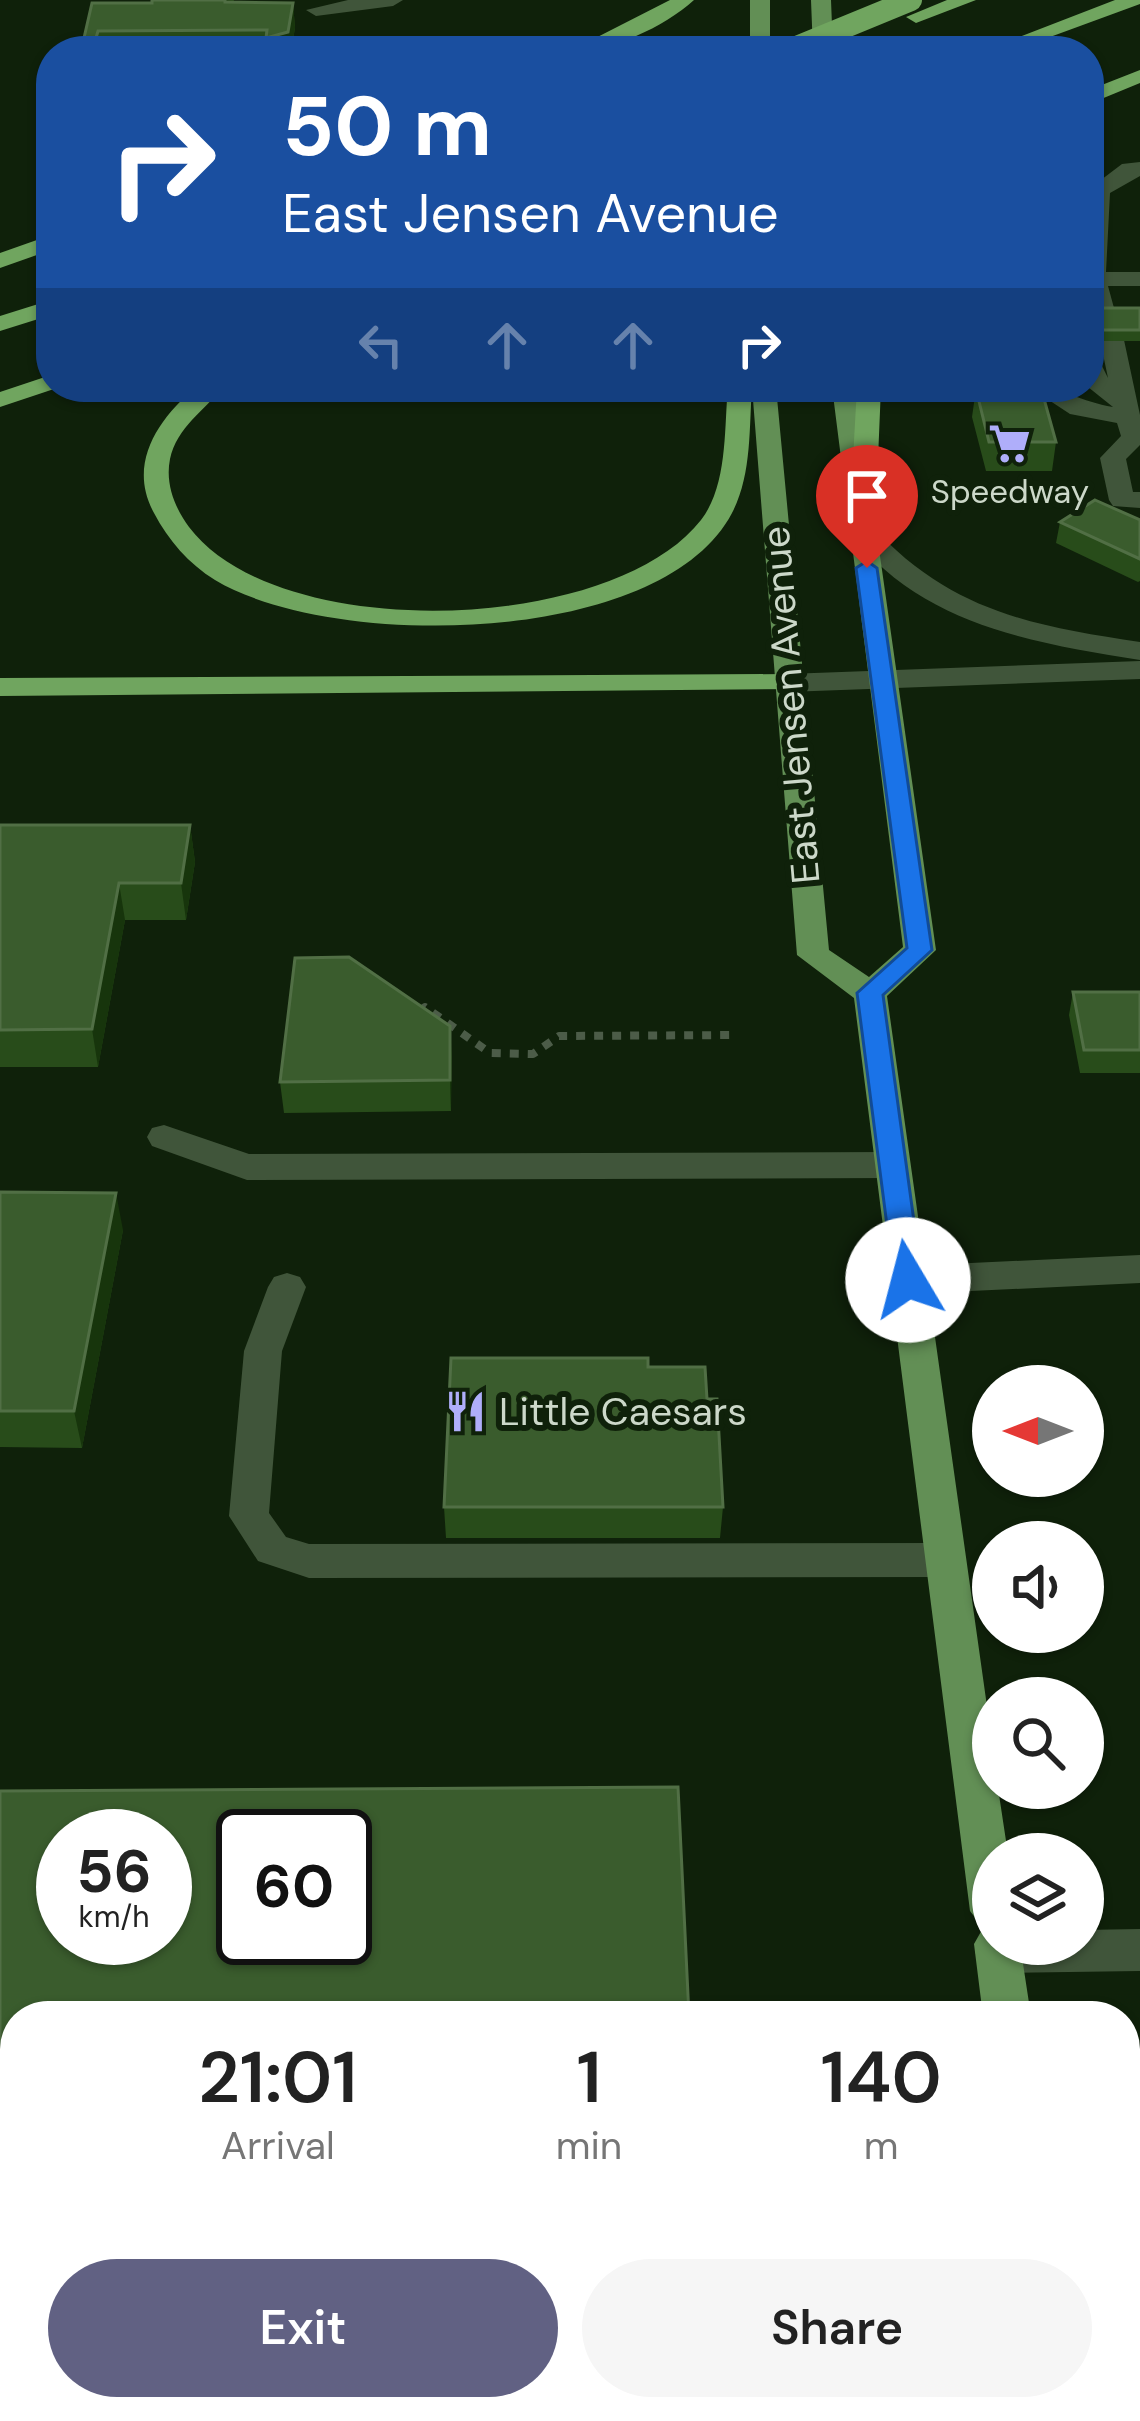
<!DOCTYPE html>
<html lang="en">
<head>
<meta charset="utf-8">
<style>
  :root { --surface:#fff; --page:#f6f6f6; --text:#222; --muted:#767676; --accent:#616183 }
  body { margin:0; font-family:"DM Sans",sans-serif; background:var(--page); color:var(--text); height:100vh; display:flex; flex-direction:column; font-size:45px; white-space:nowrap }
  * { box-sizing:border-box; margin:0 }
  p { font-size:39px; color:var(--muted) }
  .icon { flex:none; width:66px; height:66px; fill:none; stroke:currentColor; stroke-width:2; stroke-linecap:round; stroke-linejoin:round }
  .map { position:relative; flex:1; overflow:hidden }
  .drawer { position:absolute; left:0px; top:2001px; width:1140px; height:420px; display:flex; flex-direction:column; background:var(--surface); border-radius:48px 48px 0 0; box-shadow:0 3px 9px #0004 }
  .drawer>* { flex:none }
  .top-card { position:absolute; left:36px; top:36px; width:1068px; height:366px; border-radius:48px; box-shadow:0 3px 9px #0004; background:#1a4fa0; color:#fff; overflow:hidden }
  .needle { width:78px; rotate:270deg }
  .fabs { position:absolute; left:972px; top:1365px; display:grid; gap:24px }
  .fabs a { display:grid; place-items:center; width:132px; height:132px; border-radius:50%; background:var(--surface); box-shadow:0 3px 9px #0004; font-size:60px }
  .speed { position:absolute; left:36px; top:1809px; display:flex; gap:24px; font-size:60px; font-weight:700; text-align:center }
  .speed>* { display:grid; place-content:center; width:156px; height:156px; border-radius:50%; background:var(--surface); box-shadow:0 3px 9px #0004; line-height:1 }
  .speed small { font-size:30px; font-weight:400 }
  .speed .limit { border:6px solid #111; border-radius:18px; background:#fff; color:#111 }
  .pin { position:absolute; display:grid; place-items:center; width:102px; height:102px; color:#fff; margin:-123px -51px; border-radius:50% 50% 50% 0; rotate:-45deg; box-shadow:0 0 12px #0007 }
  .pin .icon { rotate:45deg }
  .me { position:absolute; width:132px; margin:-66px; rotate:352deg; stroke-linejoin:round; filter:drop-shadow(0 0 9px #0008) }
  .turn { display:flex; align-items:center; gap:42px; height:252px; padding:0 48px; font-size:54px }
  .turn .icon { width:156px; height:156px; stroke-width:2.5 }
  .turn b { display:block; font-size:84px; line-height:102px }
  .lanes { display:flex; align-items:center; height:114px; padding:0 48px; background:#0003; justify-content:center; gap:60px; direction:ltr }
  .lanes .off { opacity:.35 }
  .eta { display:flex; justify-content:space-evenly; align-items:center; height:204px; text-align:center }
  .eta b { font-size:72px; font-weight:600; line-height:84px }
  .button { display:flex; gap:24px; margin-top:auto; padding:24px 48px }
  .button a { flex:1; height:138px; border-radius:72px; background:var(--accent); color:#fff; font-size:48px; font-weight:600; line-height:138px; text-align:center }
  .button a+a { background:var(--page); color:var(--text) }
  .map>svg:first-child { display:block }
</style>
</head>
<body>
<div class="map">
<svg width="1140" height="2421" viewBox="0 0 1140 2421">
  <rect width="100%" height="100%" fill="#0f210a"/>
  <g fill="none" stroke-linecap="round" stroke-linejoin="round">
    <path stroke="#4c5c48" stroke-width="8" stroke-dasharray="9 9" stroke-linecap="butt" d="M418,1012L425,1007L490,1053L533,1054L559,1036L733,1035"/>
    <path fill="#40553a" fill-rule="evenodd" d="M348,0H403L393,6L316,16L306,10Z
      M1140,162V176L1110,193L1106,272H1140V286H1108L1117,319L1105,326L1097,324L1089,304V189L1122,164Z
      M1112,333L1124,340L1140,415V445L1126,459L1133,492H1140V508L1113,506L1109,500L1100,458L1121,436L1117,423L1070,414L1029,387C1061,387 1082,402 1113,407L1088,387L1089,356L1098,358L1108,378L1100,340Z
      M862,523L871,525C948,610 1031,626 1140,642V660C1032,643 918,624 849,531Z
      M1140,661V679L787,692L773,683L787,674Z
      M164,1125L249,1154L892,1152L905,1156L910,1165L905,1174L892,1178L247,1180L152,1146L147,1137L152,1128Z
      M1140,1255V1283L908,1294L895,1290L890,1280L895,1270L908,1266Z
      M287,1273L300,1277L306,1287L282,1351L269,1513L286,1537L309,1544L946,1543L960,1548L966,1560L960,1572L946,1577L309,1578L258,1561L229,1516L244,1351L268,1287L274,1277Z
      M1140,1929V1971L998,1973L982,1967L975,1952L982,1937L993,1933V1944H1083V1930Z
      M606,2406H658L659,2421H607Z"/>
    <path fill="#628f55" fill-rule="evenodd" d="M750,0H770V51H750Z
      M811,0H831L833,51H813Z
      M752,387H776L829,950L869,977L903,947L832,387H856L936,950L887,996L993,1749V1788H998L1008,1854H993V1944H1020L1031,2016H983L974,1944L983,1928L970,1911L854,998L797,955Z
      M1034,2406H1086L1088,2421H1036Z"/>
    <path fill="#70a55f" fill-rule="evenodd" d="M670,0H694C663,28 612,51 570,51Z
      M947,0H976L916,23L906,17Z
      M1115,0H1140V4L1012,51H983Z
      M1140,70V83L1089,104V90Z
      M51,235V250L0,268V253Z
      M51,300V315L0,331V316Z
      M51,375V387H60L0,407V392Z
      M196,387H223C204,411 177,427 170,459C165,484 175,508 189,527C278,645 612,634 701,520C728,485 724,428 728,387H752C749,428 752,475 732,513C661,648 331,650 215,580C189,564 168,540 154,513C127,464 158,419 196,387Z
      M857,387H881L875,531L862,539L849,531Z
      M787,674L801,683L797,689L0,696V678Z"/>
    <path stroke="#70a55f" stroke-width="22" d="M787,51L911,0"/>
  </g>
  <path fill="#284c1a" d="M234,0L233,2L293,3L295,28L291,51H86L84,38L152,3Z
    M1089,308H1140V341H1089Z
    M976,389L1056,442L1052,471H986L972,417Z
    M1140,520V581L1138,582L1056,543L1060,522Z
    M0,825H190L195,862L186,920H125L98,1067H0Z
    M1073,992H1140V1073H1080L1069,1015Z
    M450,1026L451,1111L284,1113L280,1082Z
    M0,1192L123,1230L82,1448L0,1447Z
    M648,1367L707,1399L723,1507L720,1538H446L444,1507Z
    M0,1791L15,2016V2207H0Z"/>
  <path fill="#17350c" d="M293,3L295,28L291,51H267L266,38Z
    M190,825L195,862L186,920L181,883Z
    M119,883L125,920L98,1067L92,1029Z
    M450,1026L452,1057L451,1111L450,1080Z
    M116,1193L123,1230L82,1448L74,1411Z"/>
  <path fill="#3a5c2d" stroke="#516f45" stroke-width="3" fill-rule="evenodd" d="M152,0H225V2L293,3L288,32L266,38L267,30L98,31L96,38H84L92,3H152Z
    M1089,308H1140V330H1089Z
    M1041,388L1056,442H989L976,389Z
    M1095,500L1140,520V559L1060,522Z
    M0,825H190L181,883H119L92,1029L0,1030Z
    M349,957L450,1026V1080L280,1082L295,958Z
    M1073,992H1140V1050H1084Z
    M0,1192L116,1193L74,1411H0Z
    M451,1358H648V1367H705L707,1399H717L723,1507H444Z
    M678,1787L689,2016H15V2177H0V1791ZM63,1836H165V1938H63ZM243,1836H345V1938H243Z"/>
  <path fill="#1a73e8" stroke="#114b97" stroke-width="3" d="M867,561L877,568L932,950L883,995L922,1280L908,1290L894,1280L857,993L907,948L856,568Z"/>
  <defs>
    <symbol id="supermarket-bare" viewBox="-9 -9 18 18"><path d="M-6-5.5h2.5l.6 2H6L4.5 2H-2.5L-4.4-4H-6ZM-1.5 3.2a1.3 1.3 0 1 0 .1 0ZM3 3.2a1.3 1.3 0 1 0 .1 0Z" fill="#afaefa" stroke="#0f210a" stroke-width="2.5" paint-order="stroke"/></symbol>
    <symbol id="restaurant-bare" viewBox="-9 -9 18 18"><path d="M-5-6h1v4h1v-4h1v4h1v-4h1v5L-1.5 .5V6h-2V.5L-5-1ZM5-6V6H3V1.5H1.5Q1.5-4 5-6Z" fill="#afaefa" stroke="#0f210a" stroke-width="2.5" paint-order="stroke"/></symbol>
  </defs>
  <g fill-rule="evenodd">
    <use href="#supermarket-bare" x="980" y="414" width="59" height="59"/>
    <use href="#restaurant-bare" x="436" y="1382" width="59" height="59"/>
  </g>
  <g text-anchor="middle" stroke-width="12" stroke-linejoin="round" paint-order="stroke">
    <g font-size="33" fill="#ccd8c9" stroke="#0f210a">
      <text x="1010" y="503">Speedway</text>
    </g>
    <g font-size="39" fill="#ccd8c9" stroke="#0f210a">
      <text transform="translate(790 705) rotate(-95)" y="14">East Jensen Avenue</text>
    </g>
    <g font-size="39" fill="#ccd8c9" stroke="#0f210a" text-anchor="start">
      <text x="499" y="1425">Little Caesars</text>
    </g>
  </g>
</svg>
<div class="fabs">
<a><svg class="needle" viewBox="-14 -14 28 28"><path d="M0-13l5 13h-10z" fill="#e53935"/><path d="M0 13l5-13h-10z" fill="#767676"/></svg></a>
<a><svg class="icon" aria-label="sound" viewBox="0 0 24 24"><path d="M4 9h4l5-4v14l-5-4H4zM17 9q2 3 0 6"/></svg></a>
<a><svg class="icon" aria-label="search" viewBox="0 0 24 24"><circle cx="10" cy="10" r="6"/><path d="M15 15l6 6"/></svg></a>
<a><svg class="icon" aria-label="layers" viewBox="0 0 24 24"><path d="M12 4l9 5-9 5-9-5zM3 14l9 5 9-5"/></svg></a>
</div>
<div class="speed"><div>56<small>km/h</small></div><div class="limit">60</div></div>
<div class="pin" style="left:867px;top:568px;background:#d93025"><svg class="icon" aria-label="arrive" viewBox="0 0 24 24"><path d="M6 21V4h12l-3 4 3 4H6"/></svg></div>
<svg class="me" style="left:908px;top:1280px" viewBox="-20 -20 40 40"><circle r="19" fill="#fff"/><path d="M0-13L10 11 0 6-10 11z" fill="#1a73e8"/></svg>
<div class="top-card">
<div class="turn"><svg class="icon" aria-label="right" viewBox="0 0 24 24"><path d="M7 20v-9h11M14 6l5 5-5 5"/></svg><div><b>50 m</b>East Jensen Avenue</div></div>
<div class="lanes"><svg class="icon off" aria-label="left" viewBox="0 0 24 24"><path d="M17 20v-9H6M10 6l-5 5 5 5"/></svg><svg class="icon off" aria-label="ahead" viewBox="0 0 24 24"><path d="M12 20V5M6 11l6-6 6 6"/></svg><svg class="icon off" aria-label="ahead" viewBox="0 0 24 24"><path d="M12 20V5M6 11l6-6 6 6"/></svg><svg class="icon" aria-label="right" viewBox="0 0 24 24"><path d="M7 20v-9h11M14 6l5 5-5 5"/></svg></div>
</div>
<section class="drawer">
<div class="eta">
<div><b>21:01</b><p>Arrival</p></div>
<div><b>1</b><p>min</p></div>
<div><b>140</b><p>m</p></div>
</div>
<div class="button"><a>Exit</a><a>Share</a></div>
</section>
</div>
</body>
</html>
